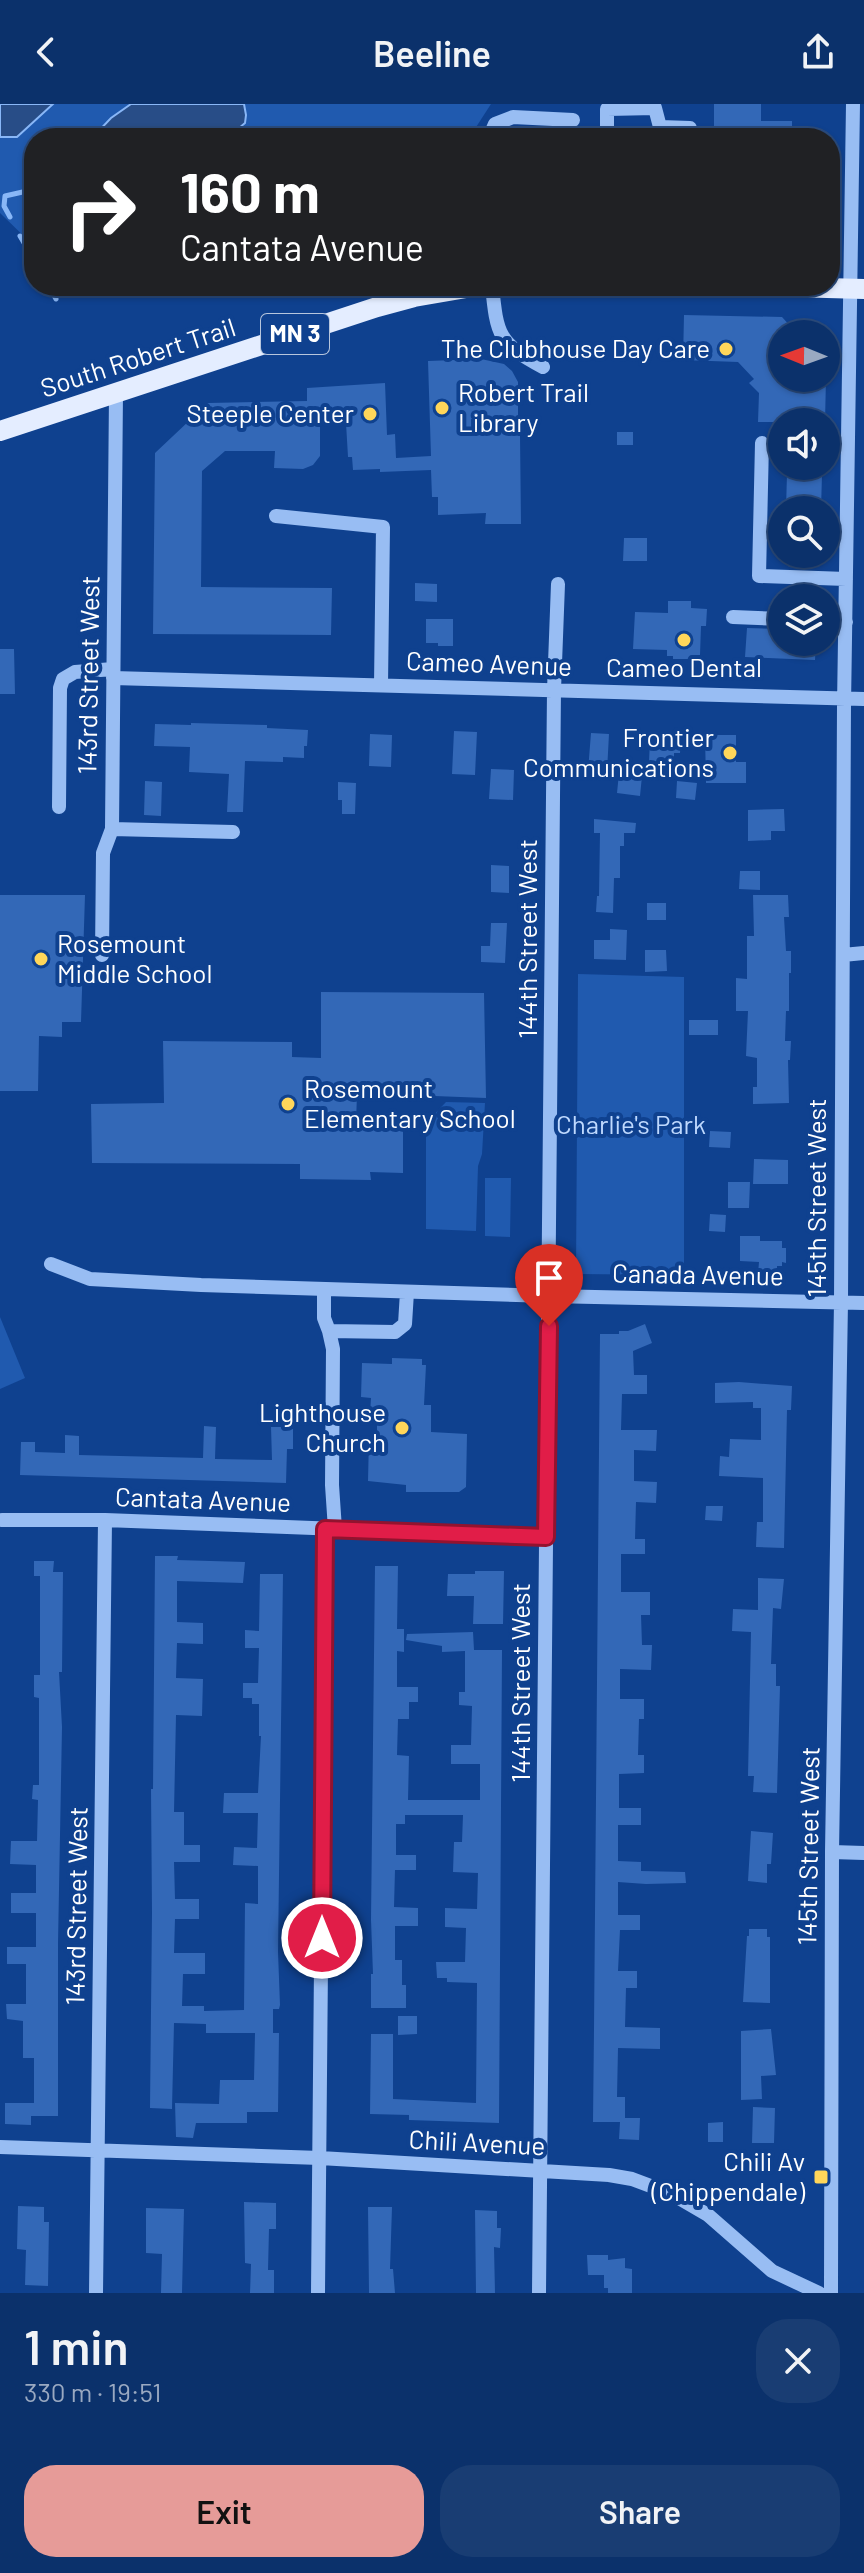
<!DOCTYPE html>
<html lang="en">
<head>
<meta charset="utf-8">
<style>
  :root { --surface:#0b316b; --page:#193d73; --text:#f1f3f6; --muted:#9aa9c1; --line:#2b4c7e; --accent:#e69b98 }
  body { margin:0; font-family:Barlow,sans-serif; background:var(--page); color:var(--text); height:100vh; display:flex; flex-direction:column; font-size:30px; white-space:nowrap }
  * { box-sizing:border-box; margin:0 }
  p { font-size:26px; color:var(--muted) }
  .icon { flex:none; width:44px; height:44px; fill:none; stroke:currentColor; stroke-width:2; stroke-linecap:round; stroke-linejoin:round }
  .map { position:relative; height:2189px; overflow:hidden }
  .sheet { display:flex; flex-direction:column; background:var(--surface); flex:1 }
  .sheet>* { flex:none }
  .hud { position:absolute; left:24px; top:24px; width:816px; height:168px; border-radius:32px; box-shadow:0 2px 6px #0004,0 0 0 2px var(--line); background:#202124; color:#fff; overflow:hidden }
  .needle { width:52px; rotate:271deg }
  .tools { position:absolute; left:768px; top:216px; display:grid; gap:16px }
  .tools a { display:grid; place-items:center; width:72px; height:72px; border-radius:50%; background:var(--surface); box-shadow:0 2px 6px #0004,0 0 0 2px var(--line); font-size:40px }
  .pin { position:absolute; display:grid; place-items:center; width:68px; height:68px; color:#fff; margin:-82px -34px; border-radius:50% 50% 50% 0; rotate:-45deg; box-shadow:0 0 8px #0007 }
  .pin .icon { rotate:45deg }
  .me { position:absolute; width:88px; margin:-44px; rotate:0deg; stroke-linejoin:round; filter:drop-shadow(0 0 6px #0008) }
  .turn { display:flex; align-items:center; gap:28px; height:168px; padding:0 24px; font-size:36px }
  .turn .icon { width:104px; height:104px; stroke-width:2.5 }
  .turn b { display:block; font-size:56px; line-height:68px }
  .round { display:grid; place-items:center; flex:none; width:84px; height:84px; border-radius:32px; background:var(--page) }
  .head { display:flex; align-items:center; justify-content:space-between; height:136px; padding:0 24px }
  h1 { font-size:48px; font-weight:600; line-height:60px }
  .button { display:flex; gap:16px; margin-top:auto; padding:16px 24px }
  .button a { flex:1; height:92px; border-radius:32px; background:var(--accent); color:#111; font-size:32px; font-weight:600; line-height:92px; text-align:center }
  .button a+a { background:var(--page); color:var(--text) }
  header { display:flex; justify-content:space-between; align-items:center; height:104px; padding:0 24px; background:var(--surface); font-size:36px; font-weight:600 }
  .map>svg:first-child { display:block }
</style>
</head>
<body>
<header><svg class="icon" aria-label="back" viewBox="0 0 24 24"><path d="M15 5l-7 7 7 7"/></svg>Beeline<svg class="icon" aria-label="share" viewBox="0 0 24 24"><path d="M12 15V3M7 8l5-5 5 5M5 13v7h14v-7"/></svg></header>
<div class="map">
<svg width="864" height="2189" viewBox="0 0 864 2189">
  <rect width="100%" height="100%" fill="#0f418f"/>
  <path fill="#205aaf" d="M0,0H491L469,34H34V142L0,109Z
    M578,870L684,873V1171L576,1170Z
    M446,998L485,999L482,1050L478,1062L476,1127L426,1125V1019Z
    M485,1074H511L510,1133L485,1132Z
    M0,1213L25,1274L0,1285Z"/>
  <path fill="#284d87" stroke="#89b7f7" stroke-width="2" d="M0,0H53L17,33H0Z
    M131,0H244L246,11L245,19L232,30L231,34H92L111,14Z"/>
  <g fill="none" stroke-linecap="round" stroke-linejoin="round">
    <path stroke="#89b7f7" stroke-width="5" d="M10,113L4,102L5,92L27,87
      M20,132L34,156
      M49,182L56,195"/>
  </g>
  <path fill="#3368b7" d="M714,0H761V17H792V34H714Z
    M684,211L782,213L792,224L785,230H782V274H826L825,318H758L759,289L749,279L754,275L738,258L683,256Z
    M481,255L504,260L512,267L518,278V315L521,314L523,330L520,331L521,420H485L486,409L438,411V393H432L431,366L380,368V365L353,366L352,353H348L346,319L320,320V352L313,361L303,365L274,364L275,347H225L202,367L201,483L332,484L331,531L153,530L155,349L208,299L307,297V284L385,279L387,331L395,330L396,354L431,352L428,257Z
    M617,328H633V341H617Z
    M787,369L822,370L821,406H786Z
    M624,434H647V457H623Z
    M784,450H816L815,464L789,463Z
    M415,479L437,480V498L415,497Z
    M668,497H691V504L707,505L706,522H701L700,551H693V555H673V552H667V546L633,545L635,508L668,509Z
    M426,515H453V542H438V539H426Z
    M747,524L782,525V538H816L815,556L745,553Z
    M0,545H14L15,590H0Z
    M191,619L267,621V624L308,626L307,642H304V654L283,653V658L245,657L243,708H227L229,670L189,668L190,643L154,642L155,620L191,621Z
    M454,627L477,628L475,671L452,670Z
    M591,629L609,630L607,668L588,667Z
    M370,630L392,631L391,663L369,662Z
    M705,631H736V658H746V679H706Z
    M661,635L681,636L680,649H674V658H649L650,636L660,637Z
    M491,665L514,666L513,696L489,695Z
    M619,669L642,672L640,692L617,689Z
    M145,677L162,678L161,712L144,711Z
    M677,677L697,679L695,696L676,694Z
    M338,678L356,679L355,710H342V696H338Z
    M784,705L785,727H771V736L748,737V706Z
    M594,715L636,719L635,729H624V742H620V774H614L613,809L596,808L597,792H599L600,729H594Z
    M491,761L509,762V789L491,788Z
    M740,767H760V786L739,785Z
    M0,791H85L81,918H62V933L39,932L38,987H0Z
    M753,791H788L789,813H784L786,847H791V869H789V907H786L785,937H791L790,956H788L789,999L753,1000V983H757V954L746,952L748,907H736V874L747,875V832H754Z
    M647,799H666V816H647Z
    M491,819H507L505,859L481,858V842H490Z
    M610,825L627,826L626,856L594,855V836H610Z
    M645,846H666L667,867L645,868Z
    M321,888L484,889L486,994L357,989L356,1020H403V1069L370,1068L371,1076L300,1075V1060L92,1059L91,1000L164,999L163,937L292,938V953L321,954Z
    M689,916H718V931H689Z
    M710,1027L731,1028L730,1044L709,1043Z
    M754,1055L788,1056V1080H753Z
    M728,1078H750L749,1104H728Z
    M710,1110L726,1111L725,1128L709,1127Z
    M740,1132H760V1137H782V1144H786V1159L782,1158V1162H777V1170H758L759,1158L740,1157Z
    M645,1220L652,1239L633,1247L634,1271H647V1290H622L621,1326H657L656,1347L634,1346V1377L657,1378L656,1399L636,1398L635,1435H645V1450H621V1488H650V1511H641L642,1541H652L651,1566L620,1565V1595H644V1615H639L638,1651H644V1669L619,1670V1704H641V1721H618V1757L641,1758V1767L685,1768L686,1779L646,1780L618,1778V1811H640V1826H620L618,1867H637V1884H626L625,1923L660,1924V1945L618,1944L617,1993H625V2014H640L639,2036L619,2035L620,2018H593L594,1925L600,1230H619V1227H628Z
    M392,1254L422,1255V1261H426L424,1301H431V1328L467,1330L466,1383L459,1388H406V1381L368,1377L369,1334L377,1329V1316L370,1310L371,1294L361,1293L362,1259L392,1260Z
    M739,1278L792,1282L791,1306H787L784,1444L756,1443L757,1418H763V1374L719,1372L720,1352L729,1353L730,1335L761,1336V1304H753V1298L715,1299V1279Z
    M204,1322L216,1323L215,1355L272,1356L271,1323H293V1345H287L286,1379L20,1371L21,1338H35V1348L65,1349V1331L79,1332V1351L203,1354Z
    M706,1402H723L722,1417L705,1416Z
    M155,1452H178L177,1456L245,1458L243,1479L177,1477V1518L203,1519V1540L177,1539L176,1574L203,1575L202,1612L176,1611L174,1708H184V1741H200V1758H174L175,1795H199V1815H175L174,1849H205V1870H183L182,1902H204V1907L244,1906L245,1799L258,1800V1762L233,1761L234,1743L257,1744L258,1709H223L224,1689H258L261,1632H259V1600H252V1594H243V1579H258L259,1544H245V1526L259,1527L260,1470H283L278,1848L280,1901L279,1905H273V1929H279L278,2008H247V2019H196L193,2034L176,2033L175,1999L219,2000L220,1976H254L255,1929H206V1920L174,1919L172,2005L150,2004L152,1809L151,1685H153Z
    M34,1457H54L53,1468H63L62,1568H59L62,1623L58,1840V2012H31V2021L5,2020V1999H34V1954H23V1917L7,1915L6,1900H26V1860H7V1843H36V1809H11V1789H36V1761L10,1760L11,1737H37L38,1696L32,1695L33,1681H39V1594L34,1593V1571H40V1472H34Z
    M375,1462H398L397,1525H404V1548L397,1547V1583H418V1598H409V1615H398L397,1651L409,1652L408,1696H480V1660H451V1641H471L472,1602L459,1601V1588H465V1547L442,1548V1542L406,1536L407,1530L473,1528L474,1546H502L499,2019L409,2016V2011L370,2010L371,1930H393V1995L476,1999L477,1879L447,1878V1874H437L436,1858H465L466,1824L445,1823V1804L477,1805L478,1769L453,1768L454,1738H462L463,1711H405V1720H396V1751H416V1766H395L394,1803L418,1804V1822H395V1856H402V1881H406V1904H371V1870H373L371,1816Z
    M475,1467H504L503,1520H473L474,1492H447L448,1470H475Z
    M758,1474L784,1475L781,1505L773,1504L771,1560H776V1582H780L777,1689L753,1688L754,1672H748L751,1528L732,1527L733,1505L758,1506Z
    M751,1727L773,1729L771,1760H767V1779L748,1777Z
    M749,1825H767V1833H770V1899L743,1898L747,1832H749Z
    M398,1912H417V1930L398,1931Z
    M771,1925L776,1971L761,1972L762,1995L741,1996V1927Z
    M753,2003L775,2004L774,2039H752Z
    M723,2018V2038H708V2019Z
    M244,2098L276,2099V2125H269L268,2166H274V2189H250L251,2160L245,2159Z
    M18,2102L44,2103V2118H49L48,2182L25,2181L26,2146L17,2145Z
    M368,2103H392L390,2165H393L395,2189H369Z
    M146,2104L184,2105L182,2189H161L162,2150L146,2149Z
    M475,2106L497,2107V2124H501L500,2144L494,2143L495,2189H476Z
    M587,2151H608V2156L625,2154V2164L632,2165V2189H608V2184H604V2171H588Z"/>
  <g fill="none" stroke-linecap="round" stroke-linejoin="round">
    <path stroke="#98bdf3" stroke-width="14" d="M489,34L495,20L513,13L573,16
      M607,34V5L655,4L660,23L690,24
      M492,182C497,231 498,239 543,263
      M762,339L759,472L846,475
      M276,412L383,423L381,581
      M733,513L782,515
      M826,517L846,518
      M113,574L864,595
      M59,703L60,584L63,575L75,568L113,565
      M112,725L233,728
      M102,851L103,749L112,725L116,289
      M843,851L864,849
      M51,1160L90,1175L201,1181L550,1192L864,1199
      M324,1186V1214L329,1227L395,1228L405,1220L407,1188
      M329,1227L333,1245L332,1381L335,1425
      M2,1416H105L546,1433
      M832,1748L864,1749
      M0,2043L320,2054L609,2071L632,2075L672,2090L708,2111L772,2167L819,2189
      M96,2189L105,1416
      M318,2189L325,1425
      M539,2189L554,586L558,480
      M831,2189L832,1748L841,1198L844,602L853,0"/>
    <path stroke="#e4edff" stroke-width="20" d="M748,182L864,185
      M0,327L377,203L414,193L478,182"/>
  </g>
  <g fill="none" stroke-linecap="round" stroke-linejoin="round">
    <defs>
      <path id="route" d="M322,1834L325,1425L546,1433L549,1222"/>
    </defs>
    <use href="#route" stroke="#92132f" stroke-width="20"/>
    <use href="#route" stroke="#e11d48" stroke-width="14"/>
  </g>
  <g fill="#ffd65a" stroke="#0f418f" stroke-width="3">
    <circle cx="726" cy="245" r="8"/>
    <circle cx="442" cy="304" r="8"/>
    <circle cx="370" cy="310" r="8"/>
    <circle cx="684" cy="536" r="8"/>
    <circle cx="730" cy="649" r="8"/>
    <circle cx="41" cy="855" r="8"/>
    <circle cx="288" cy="1000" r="8"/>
    <circle cx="402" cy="1324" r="8"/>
    <rect x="813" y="2065" width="16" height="16" rx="4"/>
  </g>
  <g text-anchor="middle" stroke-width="8" stroke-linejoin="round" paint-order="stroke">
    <rect fill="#0f418f" stroke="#b7c6dd" stroke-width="2" x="261" y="210" width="68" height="40" rx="6"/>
    <g font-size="24" font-weight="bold" fill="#fff">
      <text x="295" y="238">MN 3</text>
    </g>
    <g font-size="26" fill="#fff" stroke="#0f418f" text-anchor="end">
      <text x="710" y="254">The Clubhouse Day Care</text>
      <text x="458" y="298" text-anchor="start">Robert Trail<tspan x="458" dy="30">Library</tspan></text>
      <text x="354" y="319">Steeple Center</text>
      <text x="684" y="573" text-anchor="middle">Cameo Dental</text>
      <text x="714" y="643">Frontier<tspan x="714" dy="30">Communications</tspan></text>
      <text x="57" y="849" text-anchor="start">Rosemount<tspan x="57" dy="30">Middle School</tspan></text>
      <text x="304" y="994" text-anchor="start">Rosemount<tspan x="304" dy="30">Elementary School</tspan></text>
      <text x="386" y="1318">Lighthouse<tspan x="386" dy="30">Church</tspan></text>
      <text x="805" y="2067">Chili Av<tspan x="805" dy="30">(Chippendale)</tspan></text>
    </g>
    <g font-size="26" fill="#fff" stroke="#0f418f">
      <text transform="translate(138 254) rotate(-18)" y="9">South Robert Trail</text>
      <text transform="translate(489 560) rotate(2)" y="9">Cameo Avenue</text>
      <text transform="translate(89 571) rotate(-89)" y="9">143rd Street West</text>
      <text transform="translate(528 835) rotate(-90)" y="9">144th Street West</text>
      <text transform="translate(817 1094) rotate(-90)" y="9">145th Street West</text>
      <text transform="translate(698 1171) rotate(1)" y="9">Canada Avenue</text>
      <text transform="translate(203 1396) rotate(2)" y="9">Cantata Avenue</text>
      <text transform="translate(521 1579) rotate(-90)" y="9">144th Street West</text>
      <text transform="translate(809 1742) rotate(-89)" y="9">145th Street West</text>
      <text transform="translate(77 1802) rotate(-89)" y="9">143rd Street West</text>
      <text transform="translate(477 2039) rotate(3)" y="9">Chili Avenue</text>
    </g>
    <g font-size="26" fill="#bfd9fe" stroke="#0f418f">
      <text x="631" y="1030">Charlie's Park</text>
    </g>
  </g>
</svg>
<div class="tools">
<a><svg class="needle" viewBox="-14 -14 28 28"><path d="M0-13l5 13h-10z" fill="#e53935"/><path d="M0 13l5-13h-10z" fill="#9aa9c1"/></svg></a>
<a><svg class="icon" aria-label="sound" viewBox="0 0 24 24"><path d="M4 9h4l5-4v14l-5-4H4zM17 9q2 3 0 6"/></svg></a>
<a><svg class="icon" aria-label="search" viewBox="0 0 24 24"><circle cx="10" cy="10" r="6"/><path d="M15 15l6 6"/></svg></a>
<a><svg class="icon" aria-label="layers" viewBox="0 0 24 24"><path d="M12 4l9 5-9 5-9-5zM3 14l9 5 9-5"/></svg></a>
</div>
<div class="pin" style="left:549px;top:1222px;background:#d93025"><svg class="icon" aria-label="arrive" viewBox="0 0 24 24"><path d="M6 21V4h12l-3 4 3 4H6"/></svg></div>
<svg class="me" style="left:322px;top:1834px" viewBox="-20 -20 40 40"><circle r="17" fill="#e11d48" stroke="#fff" stroke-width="3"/><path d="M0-11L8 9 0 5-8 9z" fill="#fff"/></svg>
<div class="hud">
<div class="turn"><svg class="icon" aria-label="right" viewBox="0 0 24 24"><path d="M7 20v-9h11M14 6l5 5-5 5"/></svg><div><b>160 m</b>Cantata Avenue</div></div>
</div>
</div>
<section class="sheet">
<div class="head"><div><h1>1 min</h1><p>330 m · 19:51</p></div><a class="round"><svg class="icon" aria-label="close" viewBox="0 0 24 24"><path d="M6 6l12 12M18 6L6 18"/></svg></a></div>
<div class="button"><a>Exit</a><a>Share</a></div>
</section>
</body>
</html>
